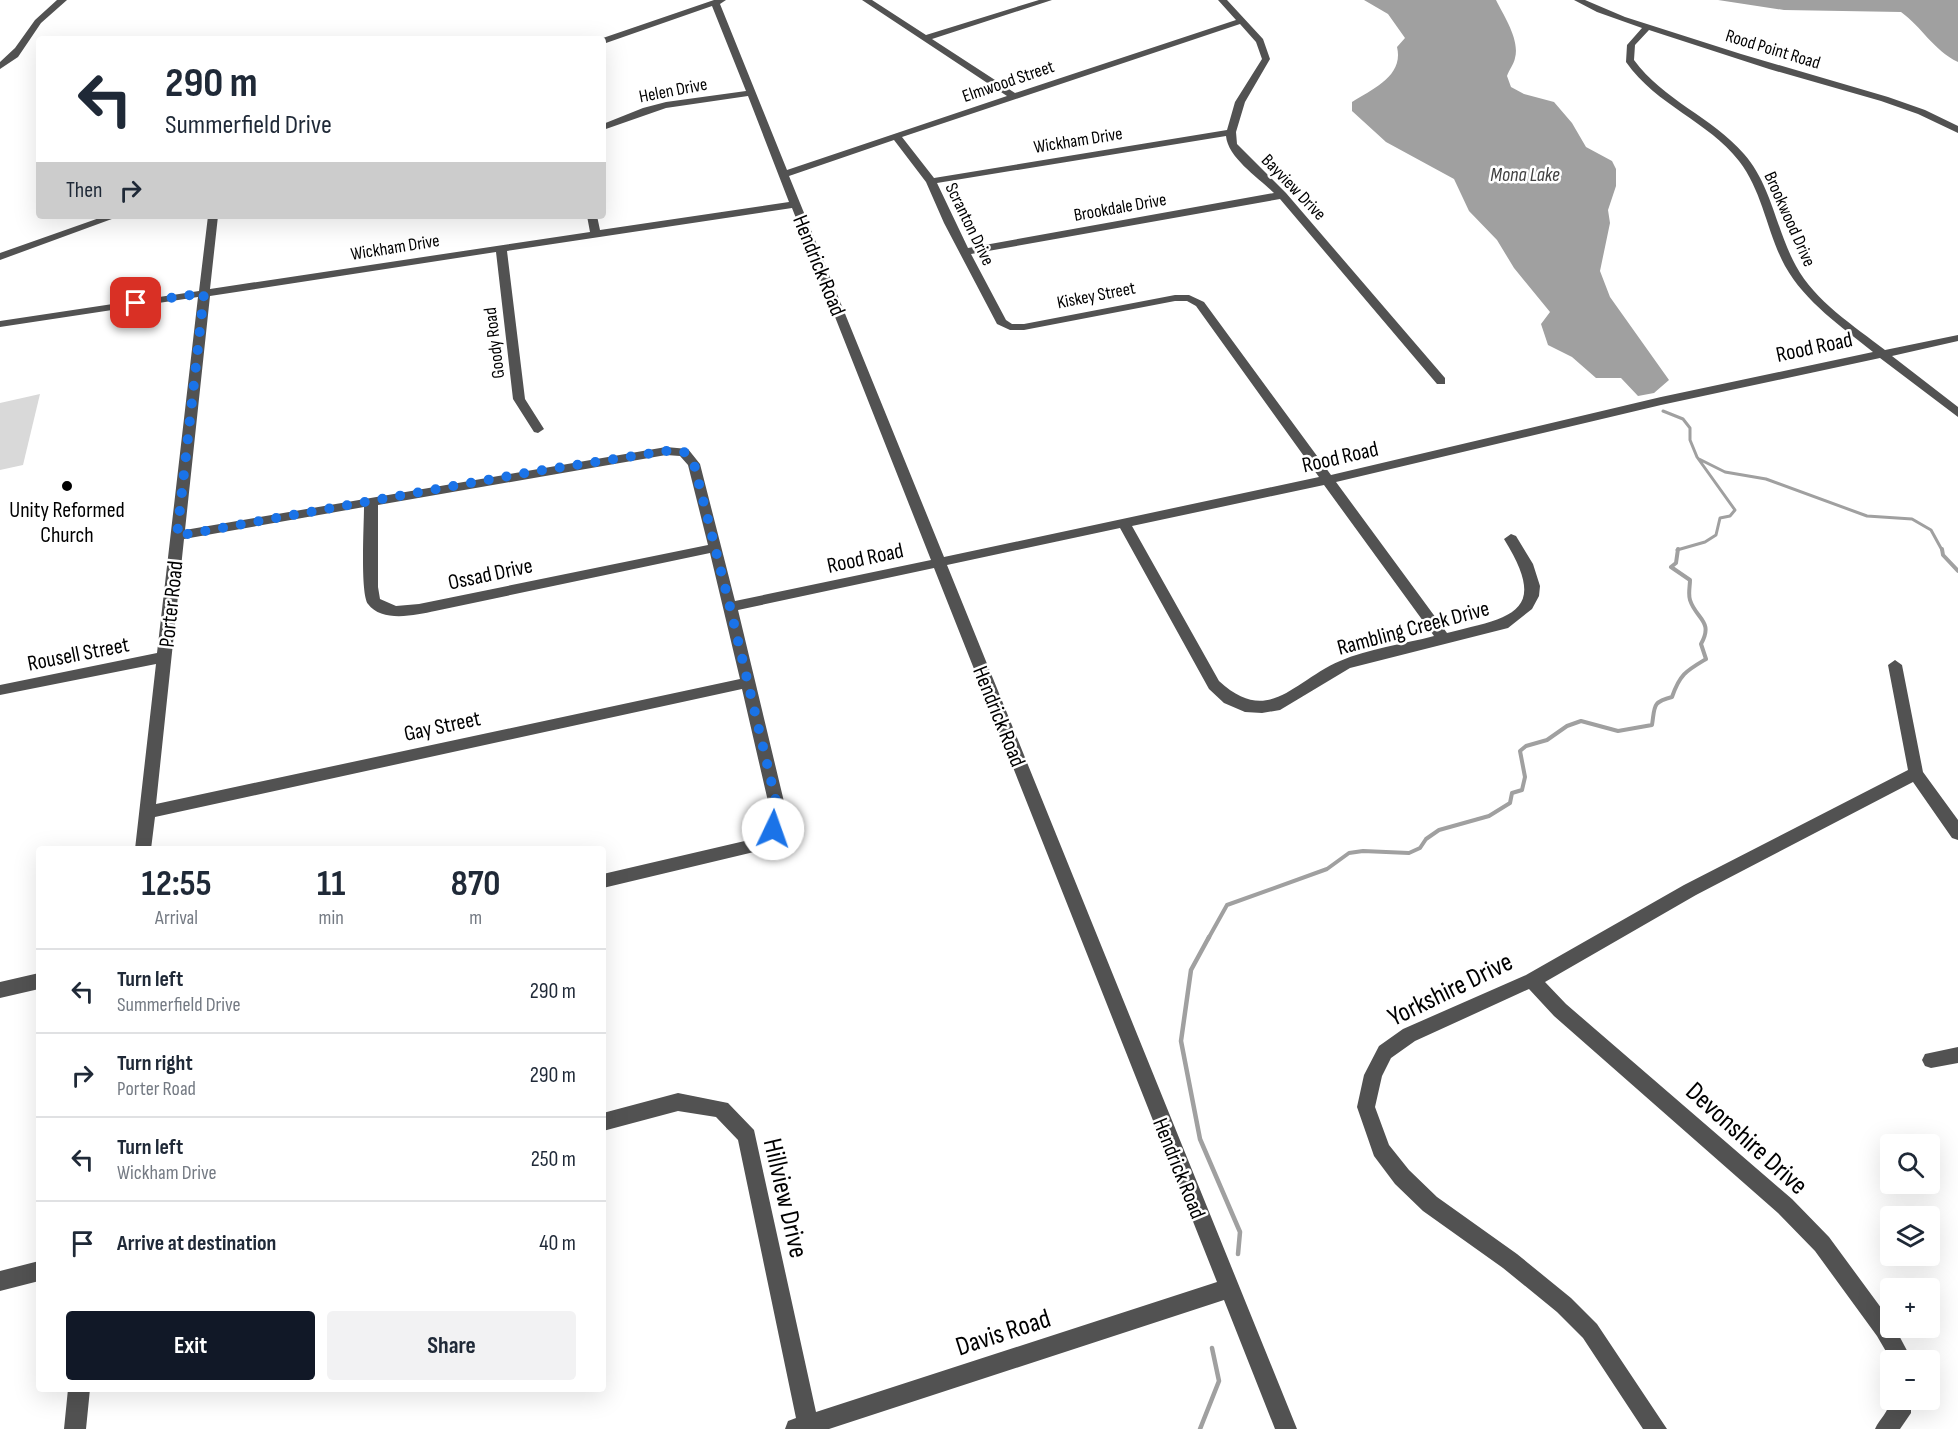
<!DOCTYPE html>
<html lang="en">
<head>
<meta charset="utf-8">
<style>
  :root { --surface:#fff; --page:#f2f2f3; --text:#1f2937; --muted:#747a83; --line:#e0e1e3; --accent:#111827 }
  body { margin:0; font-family:"Sofia Sans Condensed",sans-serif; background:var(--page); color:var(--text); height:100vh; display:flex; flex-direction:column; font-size:22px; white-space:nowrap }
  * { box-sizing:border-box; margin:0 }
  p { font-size:20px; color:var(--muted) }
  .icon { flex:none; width:33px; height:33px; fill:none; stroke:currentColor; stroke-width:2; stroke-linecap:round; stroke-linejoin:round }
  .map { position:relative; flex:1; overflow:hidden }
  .side { position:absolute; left:36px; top:846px; width:570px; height:546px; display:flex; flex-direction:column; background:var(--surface); border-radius:6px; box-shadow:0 6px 24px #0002 }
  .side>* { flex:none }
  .hud { position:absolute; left:36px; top:36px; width:570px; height:183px; border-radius:6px; box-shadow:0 6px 24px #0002; background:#fff; color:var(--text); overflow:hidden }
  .buttons { position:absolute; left:1880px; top:1134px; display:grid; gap:12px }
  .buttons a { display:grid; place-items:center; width:60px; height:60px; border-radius:6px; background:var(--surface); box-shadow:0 6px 24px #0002; font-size:30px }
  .pin { position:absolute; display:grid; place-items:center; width:51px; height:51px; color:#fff; margin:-26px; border-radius:12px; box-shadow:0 3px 9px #0006 }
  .me { position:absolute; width:66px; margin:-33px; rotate:3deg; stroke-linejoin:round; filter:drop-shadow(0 0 4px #0008) }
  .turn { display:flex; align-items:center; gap:21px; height:126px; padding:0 30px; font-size:27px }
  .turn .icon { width:78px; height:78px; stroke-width:2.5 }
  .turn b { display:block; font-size:42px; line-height:51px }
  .then { display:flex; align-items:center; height:57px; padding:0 30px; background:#0003; gap:12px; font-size:22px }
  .eta { display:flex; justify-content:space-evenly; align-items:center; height:102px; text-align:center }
  .eta b { font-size:36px; font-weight:700; line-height:42px }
  .primary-button { display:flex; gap:12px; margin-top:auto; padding:12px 30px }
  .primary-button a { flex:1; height:69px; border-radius:6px; background:var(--accent); color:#fff; font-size:24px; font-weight:700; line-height:69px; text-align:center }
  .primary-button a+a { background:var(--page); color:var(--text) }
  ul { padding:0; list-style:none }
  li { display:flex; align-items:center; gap:18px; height:84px; padding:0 30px; border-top:2px solid var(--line) }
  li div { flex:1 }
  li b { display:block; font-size:22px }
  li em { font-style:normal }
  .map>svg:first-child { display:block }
</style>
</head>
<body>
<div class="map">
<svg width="1958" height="1429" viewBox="0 0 1958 1429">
  <rect width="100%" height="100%" fill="#fff"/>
  <path fill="#d9d9d9" d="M40,394L23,465L0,470V403Z"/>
  <path fill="#a0a0a0" d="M1364,0H1496C1504,16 1520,40 1515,58C1514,64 1509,70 1507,76L1511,87L1524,94L1554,102L1572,123L1586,147L1612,161L1616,169V186L1608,210L1610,223L1600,271L1610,297L1669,380L1654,393L1638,396L1621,378H1596L1572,357L1548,345L1541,324L1550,312L1514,268L1497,240L1469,211L1454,179L1386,142L1352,111V102C1373,89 1404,76 1397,47L1405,38L1388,14Z
    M1718,0H1958V62C1933,50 1922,27 1901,12L1784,10Z"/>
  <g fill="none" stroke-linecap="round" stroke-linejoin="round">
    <path stroke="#a0a0a0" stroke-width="3" d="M1663,411L1683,419L1690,428V440L1697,457L1735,510L1730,516L1720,518L1716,535L1705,542L1677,550
      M1699,459L1725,472L1766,479L1867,516L1912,519L1931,530L1942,550"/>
    <path stroke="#a0a0a0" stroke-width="4" d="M1942,549L1943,555L1958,571
      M1208,939L1227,905L1327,869L1349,853L1363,851L1409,853L1420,848L1426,839L1439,830L1489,816L1510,803L1512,793L1522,790L1525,777L1520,751L1526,746L1547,740L1567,726L1581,721L1618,731L1652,725C1655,706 1652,702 1672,697C1680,674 1686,671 1706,659L1701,644C1714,621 1696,619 1690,600C1688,594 1690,586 1690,580L1671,567L1676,563L1678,549"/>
    <path stroke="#a0a0a0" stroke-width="4.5" d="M1209,937L1191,970L1181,1041L1200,1139L1240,1232L1238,1254
      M1200,1429L1219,1381L1212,1348"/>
    <path fill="#525252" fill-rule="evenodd" d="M57,0H67L41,23L18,57L0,69V62L15,48L35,20Z
      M714,0H726L720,4L787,170L1007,96L862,0H872L926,35L1039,0H1052L932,39L1015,93L1236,20L1218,0H1227L1263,39L1270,59L1245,102L1236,132L1237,144L1286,193L1445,378V384H1437L1280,199L971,254L1006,320L1012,324H1024L1175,295H1189L1204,302L1331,475L1661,397L1873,352C1842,327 1805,302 1785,266C1767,233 1763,192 1739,161C1708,121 1657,106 1626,62L1627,45L1642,28L1597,12L1574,0H1585L1625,17L1741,54L1888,97L1925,110L1958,126V133L1918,114L1881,101L1769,69L1649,30L1635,45L1634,60C1663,100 1712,117 1744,154C1772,186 1776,230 1796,266C1815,301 1854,326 1885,350L1958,335V341L1892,356L1958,407V417L1880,358L1661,405L1336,482L1447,633C1512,617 1550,613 1504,539L1511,534L1516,536L1533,564L1540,586L1539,596L1532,609L1508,628L1350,668L1280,710L1262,713L1245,712L1224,703L1209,689L1120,528L947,565L1297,1429H1275L1224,1300L829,1429H785L788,1421L796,1418L738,1140L716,1117L678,1111L603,1131V1113L678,1093L728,1103L754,1130L816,1412L1217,1282L934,568L738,610L786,810C781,829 774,845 754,852L603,888V874L749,840L766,826L770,810L742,689L155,817L151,849H135L156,664L0,695V685L157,653L198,297L0,327V321L199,291L208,216H218L210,289L590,232L587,216H597L600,230L789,202L748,96L666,108L603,130V124L643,108L666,102L746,91L712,6L606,43L603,44V39H600ZM1240,24L1256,42L1262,59L1235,102L1227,130L934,178L902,137ZM1226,136C1228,158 1259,178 1274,193L968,248L937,183ZM894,140L926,182L944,223L997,324L1010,330H1024L1175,301H1187L1196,306L1319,477L944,557L789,176ZM792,208L931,560L735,601L700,464L688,449L666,447L185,530L210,296L496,252L513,399L534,432L538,433L544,429L525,399L507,251ZM666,455L680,456L688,465L708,545L419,604L396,606L380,599L378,587V505ZM1324,485L1434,636C1404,644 1367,649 1340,661C1293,681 1269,727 1219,681L1132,526ZM364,507C364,525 360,593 368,604C382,623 416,615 435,611L710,553L740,679L156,804L184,539Z
      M105,216H120L0,260V253Z
      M1895,660L1902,665L1923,772L1958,820V840L1952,838L1913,782L1696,895L1545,982L1566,1004L1792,1199L1829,1237L1890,1320V1328H1895L1912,1360H1891L1877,1336L1815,1251L1778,1213L1554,1016L1529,989L1415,1041L1391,1058L1382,1076L1375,1107L1389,1145L1409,1170L1437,1197L1517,1254L1571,1298L1597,1324L1667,1429H1643L1583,1338L1557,1312L1503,1268L1423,1211L1395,1184L1374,1156L1357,1107L1364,1075L1379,1046L1403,1029L1526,975L1684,885L1908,770L1888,665Z
      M39,973V989L0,998V982Z
      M1958,1047V1063L1931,1068L1925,1066L1922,1060L1925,1054Z
      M39,1261V1281L0,1291V1271Z
      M68,1389H90L86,1429H64Z
      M1890,1400H1911V1413L1900,1429H1875C1880,1418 1889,1412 1890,1400Z"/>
  </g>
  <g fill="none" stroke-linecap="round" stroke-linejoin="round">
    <path stroke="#1a73e8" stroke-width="10" stroke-dasharray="0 18" d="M136,303L204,293L177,536L531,472L666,451L684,452L694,464L730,607L778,810L773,829"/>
  </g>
  <circle fill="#000" stroke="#fff" stroke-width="2" cx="67" cy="486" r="6"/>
  <g text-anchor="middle" stroke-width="5" stroke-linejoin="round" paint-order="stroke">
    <g font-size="18" fill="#000" stroke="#fff">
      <text transform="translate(1773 49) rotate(17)" y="6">Rood Point Road</text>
      <text transform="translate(1008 81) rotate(-19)" y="6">Elmwood Street</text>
      <text transform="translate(673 90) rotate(-11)" y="6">Helen Drive</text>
      <text transform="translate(1078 140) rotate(-9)" y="6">Wickham Drive</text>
      <text transform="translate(1294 187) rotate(46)" y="6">Bayview Drive</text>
      <text transform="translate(1120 207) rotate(-10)" y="6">Brookdale Drive</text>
      <text transform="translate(1790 219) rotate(66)" y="6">Brookwood Drive</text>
      <text transform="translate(970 224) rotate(64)" y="6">Scranton Drive</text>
      <text transform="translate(395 247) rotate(-9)" y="6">Wickham Drive</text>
      <text transform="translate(1096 295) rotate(-11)" y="6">Kiskey Street</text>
      <text transform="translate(494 343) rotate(-97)" y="6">Goody Road</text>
    </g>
    <g font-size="20" font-style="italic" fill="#414141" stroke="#fff">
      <text x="1525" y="181">Mona Lake</text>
    </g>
    <g font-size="22" fill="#000" stroke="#fff">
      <text transform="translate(820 265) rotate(68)" y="8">Hendrick Road</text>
      <text transform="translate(1814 346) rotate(-12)" y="8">Rood Road</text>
      <text transform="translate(1340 456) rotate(-13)" y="8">Rood Road</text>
      <text transform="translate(865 557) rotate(-12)" y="8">Rood Road</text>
      <text transform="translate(490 573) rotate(-12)" y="8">Ossad Drive</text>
      <text transform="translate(170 604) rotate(-84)" y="8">Porter Road</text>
      <text transform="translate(1413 627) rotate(-15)" y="8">Rambling Creek Drive</text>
      <text transform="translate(78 653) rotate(-11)" y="8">Rousell Street</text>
      <text transform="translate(1000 716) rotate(68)" y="8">Hendrick Road</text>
      <text transform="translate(442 725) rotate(-12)" y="8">Gay Street</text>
      <text transform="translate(1180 1168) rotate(68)" y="8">Hendrick Road</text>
    </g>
    <g font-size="22" fill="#000" stroke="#fff">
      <text x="67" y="517">Unity Reformed<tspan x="67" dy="25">Church</tspan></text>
    </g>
    <g font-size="27" fill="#000" stroke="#fff">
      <text transform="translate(1450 989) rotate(-26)" y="9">Yorkshire Drive</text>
      <text transform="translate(1747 1138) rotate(42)" y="9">Devonshire Drive</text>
      <text transform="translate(786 1198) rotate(77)" y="9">Hillview Drive</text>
      <text transform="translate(1003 1332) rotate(-18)" y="9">Davis Road</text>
    </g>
  </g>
</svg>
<div class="buttons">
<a><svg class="icon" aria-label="search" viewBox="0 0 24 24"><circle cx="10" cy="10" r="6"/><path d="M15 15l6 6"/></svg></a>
<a><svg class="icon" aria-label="layers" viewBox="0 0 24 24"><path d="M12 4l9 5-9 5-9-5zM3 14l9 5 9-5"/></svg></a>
<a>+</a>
<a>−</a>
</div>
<div class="pin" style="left:136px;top:303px;background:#d93025"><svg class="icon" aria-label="arrive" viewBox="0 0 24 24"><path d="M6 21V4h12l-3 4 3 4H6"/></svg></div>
<svg class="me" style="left:773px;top:829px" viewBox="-20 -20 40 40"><circle r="19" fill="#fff"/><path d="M0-13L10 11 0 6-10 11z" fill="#1a73e8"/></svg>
<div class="hud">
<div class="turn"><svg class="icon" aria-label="left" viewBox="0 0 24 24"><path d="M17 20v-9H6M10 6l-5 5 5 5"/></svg><div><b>290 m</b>Summerfield Drive</div></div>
<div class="then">Then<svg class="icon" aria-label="right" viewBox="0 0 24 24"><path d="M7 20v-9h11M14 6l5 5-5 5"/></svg></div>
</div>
<section class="side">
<div class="eta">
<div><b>12:55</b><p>Arrival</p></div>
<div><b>11</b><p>min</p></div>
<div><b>870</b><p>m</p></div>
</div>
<ul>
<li><svg class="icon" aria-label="left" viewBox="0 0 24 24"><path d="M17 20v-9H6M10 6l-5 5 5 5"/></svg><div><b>Turn left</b><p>Summerfield Drive</p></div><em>290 m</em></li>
<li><svg class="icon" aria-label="right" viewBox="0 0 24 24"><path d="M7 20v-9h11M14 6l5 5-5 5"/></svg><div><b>Turn right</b><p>Porter Road</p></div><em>290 m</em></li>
<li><svg class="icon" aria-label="left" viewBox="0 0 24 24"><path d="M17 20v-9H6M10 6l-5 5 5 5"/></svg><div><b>Turn left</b><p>Wickham Drive</p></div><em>250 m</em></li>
<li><svg class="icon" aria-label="arrive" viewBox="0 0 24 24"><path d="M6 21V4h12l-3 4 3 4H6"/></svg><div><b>Arrive at destination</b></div><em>40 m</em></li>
</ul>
<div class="primary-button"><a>Exit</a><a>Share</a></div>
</section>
</div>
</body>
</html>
